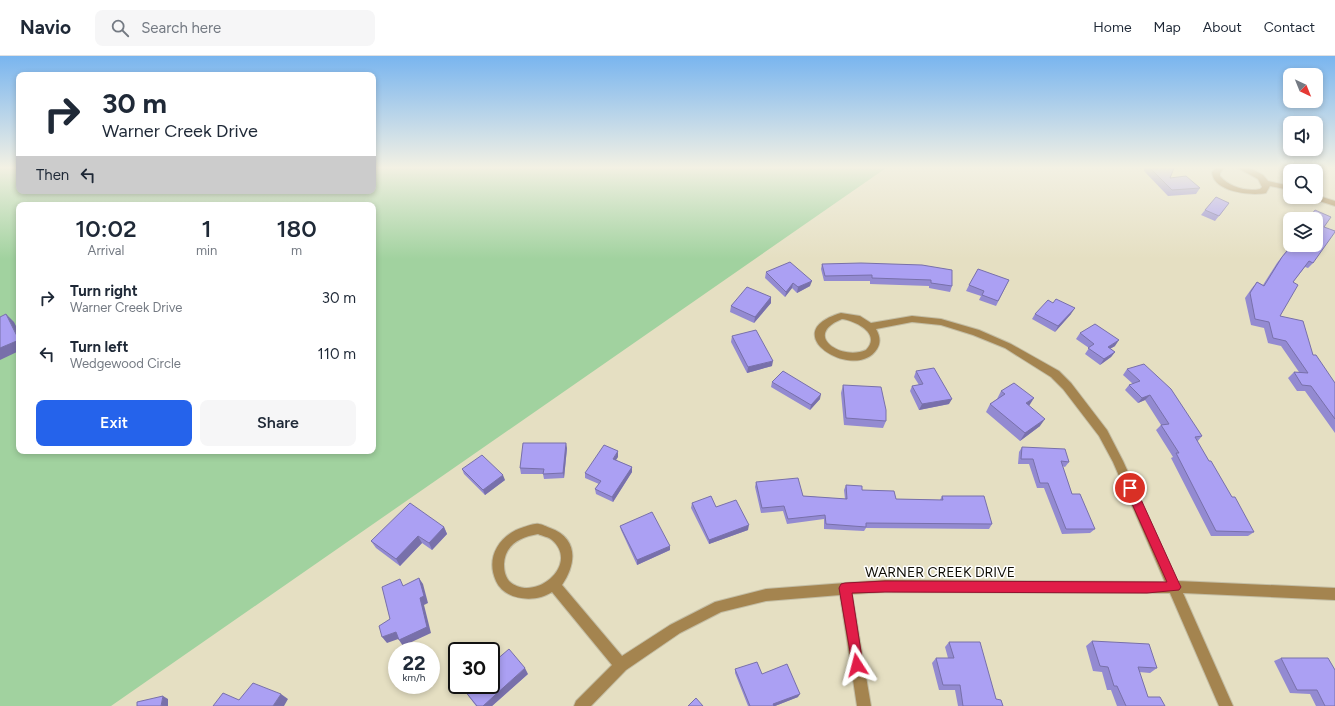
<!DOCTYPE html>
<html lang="en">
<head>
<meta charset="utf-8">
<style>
  :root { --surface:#fff; --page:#f6f6f7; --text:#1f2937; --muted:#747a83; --line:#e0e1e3; --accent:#2563eb }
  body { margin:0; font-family:Figtree,sans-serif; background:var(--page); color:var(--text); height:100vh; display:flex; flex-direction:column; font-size:15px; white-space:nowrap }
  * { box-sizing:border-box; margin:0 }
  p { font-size:13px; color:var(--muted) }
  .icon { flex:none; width:22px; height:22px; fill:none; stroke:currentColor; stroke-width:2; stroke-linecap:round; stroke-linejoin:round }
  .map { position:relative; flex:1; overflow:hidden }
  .details { position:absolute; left:16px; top:146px; width:360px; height:252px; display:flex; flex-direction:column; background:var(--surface); border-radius:8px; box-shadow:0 2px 6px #0003 }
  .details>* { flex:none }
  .banner { position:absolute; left:16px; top:16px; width:360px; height:122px; border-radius:8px; box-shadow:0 2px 6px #0003; background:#fff; color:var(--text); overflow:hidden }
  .needle { width:26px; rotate:137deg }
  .fabs { position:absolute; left:1283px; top:12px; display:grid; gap:8px }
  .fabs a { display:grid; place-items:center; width:40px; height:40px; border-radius:8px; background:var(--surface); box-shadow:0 2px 6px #0003; font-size:20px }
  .speed { position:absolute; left:388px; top:586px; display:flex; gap:8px; font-size:20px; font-weight:700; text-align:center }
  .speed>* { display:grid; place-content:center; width:52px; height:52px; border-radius:50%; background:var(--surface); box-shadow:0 2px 6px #0003; line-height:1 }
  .speed small { font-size:10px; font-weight:400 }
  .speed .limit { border:2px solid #111; border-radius:6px; background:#fff; color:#111 }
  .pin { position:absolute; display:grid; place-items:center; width:34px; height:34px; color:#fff; margin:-17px; border:2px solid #fff; border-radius:50%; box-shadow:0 1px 4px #0007 }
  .me { position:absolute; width:44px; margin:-22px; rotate:351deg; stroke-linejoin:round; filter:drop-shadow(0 0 3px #0008) }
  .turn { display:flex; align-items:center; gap:14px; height:84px; padding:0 20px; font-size:18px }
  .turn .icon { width:52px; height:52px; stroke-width:2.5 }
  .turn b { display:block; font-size:28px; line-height:34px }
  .then { display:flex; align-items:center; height:38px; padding:0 20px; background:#0003; gap:8px; font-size:15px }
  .eta { display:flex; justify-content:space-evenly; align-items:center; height:68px; text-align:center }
  .eta b { font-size:24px; font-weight:600; line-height:28px }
  .cta { display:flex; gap:8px; margin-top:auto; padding:8px 20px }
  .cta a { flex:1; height:46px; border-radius:8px; background:var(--accent); color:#fff; font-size:16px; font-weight:600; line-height:46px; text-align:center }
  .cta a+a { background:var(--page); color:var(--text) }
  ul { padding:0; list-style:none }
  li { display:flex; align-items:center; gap:12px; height:56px; padding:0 20px }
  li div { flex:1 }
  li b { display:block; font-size:15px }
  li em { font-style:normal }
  header { display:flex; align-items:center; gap:24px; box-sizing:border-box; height:56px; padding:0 20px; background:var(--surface); border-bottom:1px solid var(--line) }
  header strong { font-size:19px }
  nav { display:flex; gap:22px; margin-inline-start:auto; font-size:14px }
  .search { width:280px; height:36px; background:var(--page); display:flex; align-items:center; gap:10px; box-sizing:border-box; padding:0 14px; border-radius:8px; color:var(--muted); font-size:15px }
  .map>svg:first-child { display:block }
</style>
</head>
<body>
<header>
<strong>Navio</strong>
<div class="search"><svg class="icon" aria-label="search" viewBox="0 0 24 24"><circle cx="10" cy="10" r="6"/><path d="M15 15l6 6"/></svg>Search here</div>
<nav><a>Home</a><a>Map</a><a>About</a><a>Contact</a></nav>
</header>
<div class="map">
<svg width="1335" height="650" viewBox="0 0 1335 650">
  <rect width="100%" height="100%" fill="#e5dfc2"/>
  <path fill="#a1d29f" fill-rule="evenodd" d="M0,112H19V135H373V112H886L111,650H0ZM19,149H373V395H19Z"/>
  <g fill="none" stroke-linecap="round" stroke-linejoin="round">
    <defs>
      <path id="minor" d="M1216,112H1224L1220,117V120C1229,131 1247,136 1260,133L1262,131L1258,123L1238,112H1250L1263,119L1268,125L1290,130V134L1270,130L1266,137C1251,140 1213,136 1212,116Z
        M1316,139L1335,145V150L1313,143L1312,141H1316Z
        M841,257L860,260L871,267L912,260L941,263L979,274L1011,288L1059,315L1071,327L1107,374L1123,405L1177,525L1335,532V544L1183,537L1233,650H1219L1170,537L885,536L852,538L871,650H857L840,539L766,545L721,556L680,577L626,614L591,650H574L576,645L612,609L552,536C536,547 505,545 496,525C485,501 500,478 524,471C528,470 534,467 539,468C542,468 547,471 550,472C578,482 577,507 562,529L622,600L670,569L715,546L766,533L885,524L1165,526L1113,406L1099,380L1063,333L1051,321L1005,292L973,279L941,269L912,266L876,273C880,280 881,287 877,293C856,327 773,277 841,257ZM842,263C855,265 882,277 866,294C841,305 802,279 842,263ZM538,478C542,480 549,481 552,484C581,509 533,548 509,525C505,520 504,514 504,508C505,488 521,481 538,478Z"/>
    </defs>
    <use href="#minor" stroke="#c3bda4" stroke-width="2"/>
    <use href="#minor" fill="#a4844f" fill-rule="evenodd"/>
  </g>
  <path fill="#938ad1" d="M1144,112H1174L1170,122L1200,132L1196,138L1168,140L1144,115Z
    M1229,147L1215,165L1201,159L1205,154Z
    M1315,154L1324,171L1313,207L1308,212L1305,211L1293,226L1280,260L1313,299L1335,327V377L1305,335H1297L1288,322L1294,316H1299L1281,290L1268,287L1264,272L1251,269L1245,242L1252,232L1257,226L1263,229L1277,207L1291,189L1316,163H1308Z
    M822,208L922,209L952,230L950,236L929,232V230L870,228V225H824L821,213Z
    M766,216L810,230L797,237L792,232L785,241L765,222Z
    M1009,224L996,250L979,244L981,240L966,235L969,229Z
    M771,241V247L754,267L730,256L731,250Z
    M1035,258H1071L1055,276L1032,263Z
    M1080,277L1115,290L1110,293L1115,296L1111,301L1100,309L1085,298L1089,292L1076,283Z
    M732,280L772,310L747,317L731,286Z
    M1127,313L1202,380L1197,386L1209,405L1254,476L1248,480H1211L1171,402L1173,401L1156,374L1161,369L1145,344L1138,347L1125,334L1129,329L1133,328L1123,319Z
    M916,315L949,348L919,354L910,335L912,330L919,329L914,321Z
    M772,326L820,343L810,354L771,331Z
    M843,329L886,365L883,372L844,369L841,337Z
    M1001,335L1029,350L1040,370L1020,385L986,356L990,348L997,343Z
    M1022,391L1069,406L1065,411L1062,410L1072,438L1095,473L1090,477L1062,478L1044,432H1037L1029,408H1018L1019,396Z
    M567,392L564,422L544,423L543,418H521L520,412Z
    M618,401L616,404L632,411V416L613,446L596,438L595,433L599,428L585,422V417Z
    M462,413L505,424L485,439L464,418Z
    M756,426L803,440L845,443L844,434L846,429L862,434L896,443L940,444L942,440L992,468L989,473L866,472L864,475L824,473V463L787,468L783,455L761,457L755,431Z
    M692,447L716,451L748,474L709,488L691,452Z
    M620,470L670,494L637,509L621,474Z
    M444,471L447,478L432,494L422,487L400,510L376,492L371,485Z
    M1092,585L1157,612L1150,617L1139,616L1148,641L1165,650H1117L1111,634H1107L1102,616L1093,615L1086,590Z
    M949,586L996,643L1003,650H958L955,634H939L932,607L936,602H948L945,591Z
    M1281,602L1335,650H1316L1310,638L1290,637L1274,605Z
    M735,613L762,618L798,641L775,650H748L735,617Z
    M528,618L492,650H476L460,629H491Z"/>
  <path fill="#7870aa" d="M812,225L810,230L797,237L798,231Z
    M793,227L792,232L785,241L786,236Z
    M771,241V247L754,267L755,261Z
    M1075,252L1071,258L1055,276L1058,270Z
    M6,258L14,266L19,276V283Z
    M19,284V295L0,304V292Z
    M1119,284L1115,290L1104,296L1108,291Z
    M1115,296L1111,301L1100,309L1104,303Z
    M773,305L772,310L747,317L748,311Z
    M821,338L820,343L810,354L811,349Z
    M1150,339L1145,344L1138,347L1142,342Z
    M1034,342L1029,350L1026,347Z
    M952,343L949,348L919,354L922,348Z
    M1045,363L1040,370L1020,385L1025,377Z
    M566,387L567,392L564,422L563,417Z
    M618,395V401L613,408V403Z
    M632,411V416L613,446L612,441Z
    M503,419L505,424L485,439L483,434Z
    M749,469L748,474L709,488V484Z
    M444,471L447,478L432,494L429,487Z
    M418,480L422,487L400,510L396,503Z
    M670,490V494L637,509V504Z
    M419,522L423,528L428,547L424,549L431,577L403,590L399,584L420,542Z
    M396,576L401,582L387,587L382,581Z
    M525,612L528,618L492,650H483Z
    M281,638L288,643L284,650H273Z
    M800,638L798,641L775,650H772L773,648Z
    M163,640L168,643V650H161Z"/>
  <path fill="#aba0f3" stroke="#7870aa" d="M1150,112H1174L1170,122L1186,120L1200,132L1172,134Z
    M1216,141L1229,147L1219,160L1205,154Z
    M1315,154L1331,161L1324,171L1335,175V176L1313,207L1309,205L1293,226L1298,229L1280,260L1303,265L1313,299H1316L1335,327V363L1311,330L1302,329L1294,316L1308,317L1286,285L1273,282L1269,266L1255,263L1250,237L1257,226L1264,230L1282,201L1292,189H1316V163H1308Z
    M790,206L812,225L798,231L793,227L786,236L766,216Z
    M861,207L922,209L952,214V230L931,227V224L872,222V219L825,220L822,208Z
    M978,213L1009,224L998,245L982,239L984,235L969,229Z
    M747,231L771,241L755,261L731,250Z
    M1056,243L1075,252L1058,270L1035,258L1048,244L1053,247Z
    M6,258L19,284L0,292V261Z
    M1095,268L1119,284L1108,291L1115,296L1104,303L1088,292L1094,288L1080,277Z
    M756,274L773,305L748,311L732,280Z
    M1144,308L1171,333L1202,380L1195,381L1209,405H1211L1232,441H1235L1254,476L1216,475L1176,397H1179L1161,369L1169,368L1150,339L1142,342L1129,329L1140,325L1127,313Z
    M934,312L952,343L922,348L912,330L923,328L916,315Z
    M783,315L821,338L811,349L772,326Z
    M1014,327L1034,342L1026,347L1045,363L1025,377L990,348L1005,338L1001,335Z
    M843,329L881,331L886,354V365L846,362Z
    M523,387H566L563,417L543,418L544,413L520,412Z
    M604,389L618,395L613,403L632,411L612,441L595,433L601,425L585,417Z
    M1022,391L1065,393L1069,406L1061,405L1072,438H1080L1095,473H1066L1048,427H1040L1033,403H1021Z
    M482,399L503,419L483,434L462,413Z
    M798,422L803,440L847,443L846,429L862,430V434L894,435L896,443L943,444L942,440H984L992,468L866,467V471L826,468L825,459L788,463L784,450L762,452L756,426Z
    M711,440L716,451L736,444L749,469L709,484L692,447Z
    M410,447L444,471L429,487L418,480L396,503L371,485Z
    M652,456L670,490L637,504L620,470Z
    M419,522L424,540L420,542L427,571L399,584L396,576L382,581L379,570L390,563L382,531L400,523L403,530Z
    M1092,585L1149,588L1157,612L1138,611L1148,641H1160L1165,650H1126L1117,630H1114L1108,611L1100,610Z
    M949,586H980L996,643L1001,644L1003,650H963L960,629H943L936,602H954Z
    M482,589L487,595H474Z
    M509,593L525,612L483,650H477L460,629H491V600L495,605Z
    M1281,602H1328L1335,614V650H1325L1317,634H1297Z
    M757,606L762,618L787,608L800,638L773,648L774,650H750L735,613Z
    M457,610V625L450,616Z
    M253,627L281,638L273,650H213L223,637L239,644Z
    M163,640L161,650H137V646Z
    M696,642L703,650H688Z"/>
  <linearGradient id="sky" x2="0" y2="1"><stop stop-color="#79b5ef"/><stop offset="0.55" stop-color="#f3f1e4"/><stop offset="1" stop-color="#f3f1e4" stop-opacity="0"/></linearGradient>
  <rect width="1335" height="203" fill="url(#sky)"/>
  <path fill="#e11d48" stroke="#92132f" d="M1130,427L1134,428L1179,527L1181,531L1179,534L1147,537L885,536L852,537L863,609L861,613L857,615L853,613L839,532L841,528L845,527L885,525L1167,526L1125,432L1127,428Z"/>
  <g text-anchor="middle" stroke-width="3" stroke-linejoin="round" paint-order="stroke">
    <g font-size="14" fill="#0e0c04" stroke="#fff">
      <text x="940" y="521">WARNER CREEK DRIVE</text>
    </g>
  </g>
</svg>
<div class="fabs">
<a><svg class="needle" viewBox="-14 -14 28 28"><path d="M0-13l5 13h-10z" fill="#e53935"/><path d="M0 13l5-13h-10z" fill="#747a83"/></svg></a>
<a><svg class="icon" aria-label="sound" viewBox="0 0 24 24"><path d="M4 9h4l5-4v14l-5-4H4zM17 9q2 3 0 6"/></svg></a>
<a><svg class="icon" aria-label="search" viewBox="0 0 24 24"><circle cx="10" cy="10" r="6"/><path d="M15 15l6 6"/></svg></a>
<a><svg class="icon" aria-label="layers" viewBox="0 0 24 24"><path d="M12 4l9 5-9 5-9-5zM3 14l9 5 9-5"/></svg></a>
</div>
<div class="speed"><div>22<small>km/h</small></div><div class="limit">30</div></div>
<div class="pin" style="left:1130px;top:432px;background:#d93025"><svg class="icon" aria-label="arrive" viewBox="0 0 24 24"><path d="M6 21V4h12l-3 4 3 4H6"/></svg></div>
<svg class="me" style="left:857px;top:609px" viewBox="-20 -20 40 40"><path d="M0-17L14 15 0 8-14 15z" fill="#e11d48" stroke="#fff" stroke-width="4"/></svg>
<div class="banner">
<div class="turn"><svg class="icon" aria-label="right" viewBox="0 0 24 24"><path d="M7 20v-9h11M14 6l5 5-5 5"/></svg><div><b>30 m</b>Warner Creek Drive</div></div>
<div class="then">Then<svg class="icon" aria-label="left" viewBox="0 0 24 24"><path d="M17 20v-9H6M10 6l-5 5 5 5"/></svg></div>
</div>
<section class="details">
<div class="eta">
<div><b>10:02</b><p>Arrival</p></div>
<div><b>1</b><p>min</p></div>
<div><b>180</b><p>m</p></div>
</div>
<ul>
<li><svg class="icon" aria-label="right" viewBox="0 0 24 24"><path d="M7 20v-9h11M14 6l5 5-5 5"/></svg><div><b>Turn right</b><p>Warner Creek Drive</p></div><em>30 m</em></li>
<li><svg class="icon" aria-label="left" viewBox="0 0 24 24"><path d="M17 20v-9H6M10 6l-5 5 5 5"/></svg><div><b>Turn left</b><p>Wedgewood Circle</p></div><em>110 m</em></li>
</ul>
<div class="cta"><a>Exit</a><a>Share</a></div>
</section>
</div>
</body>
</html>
